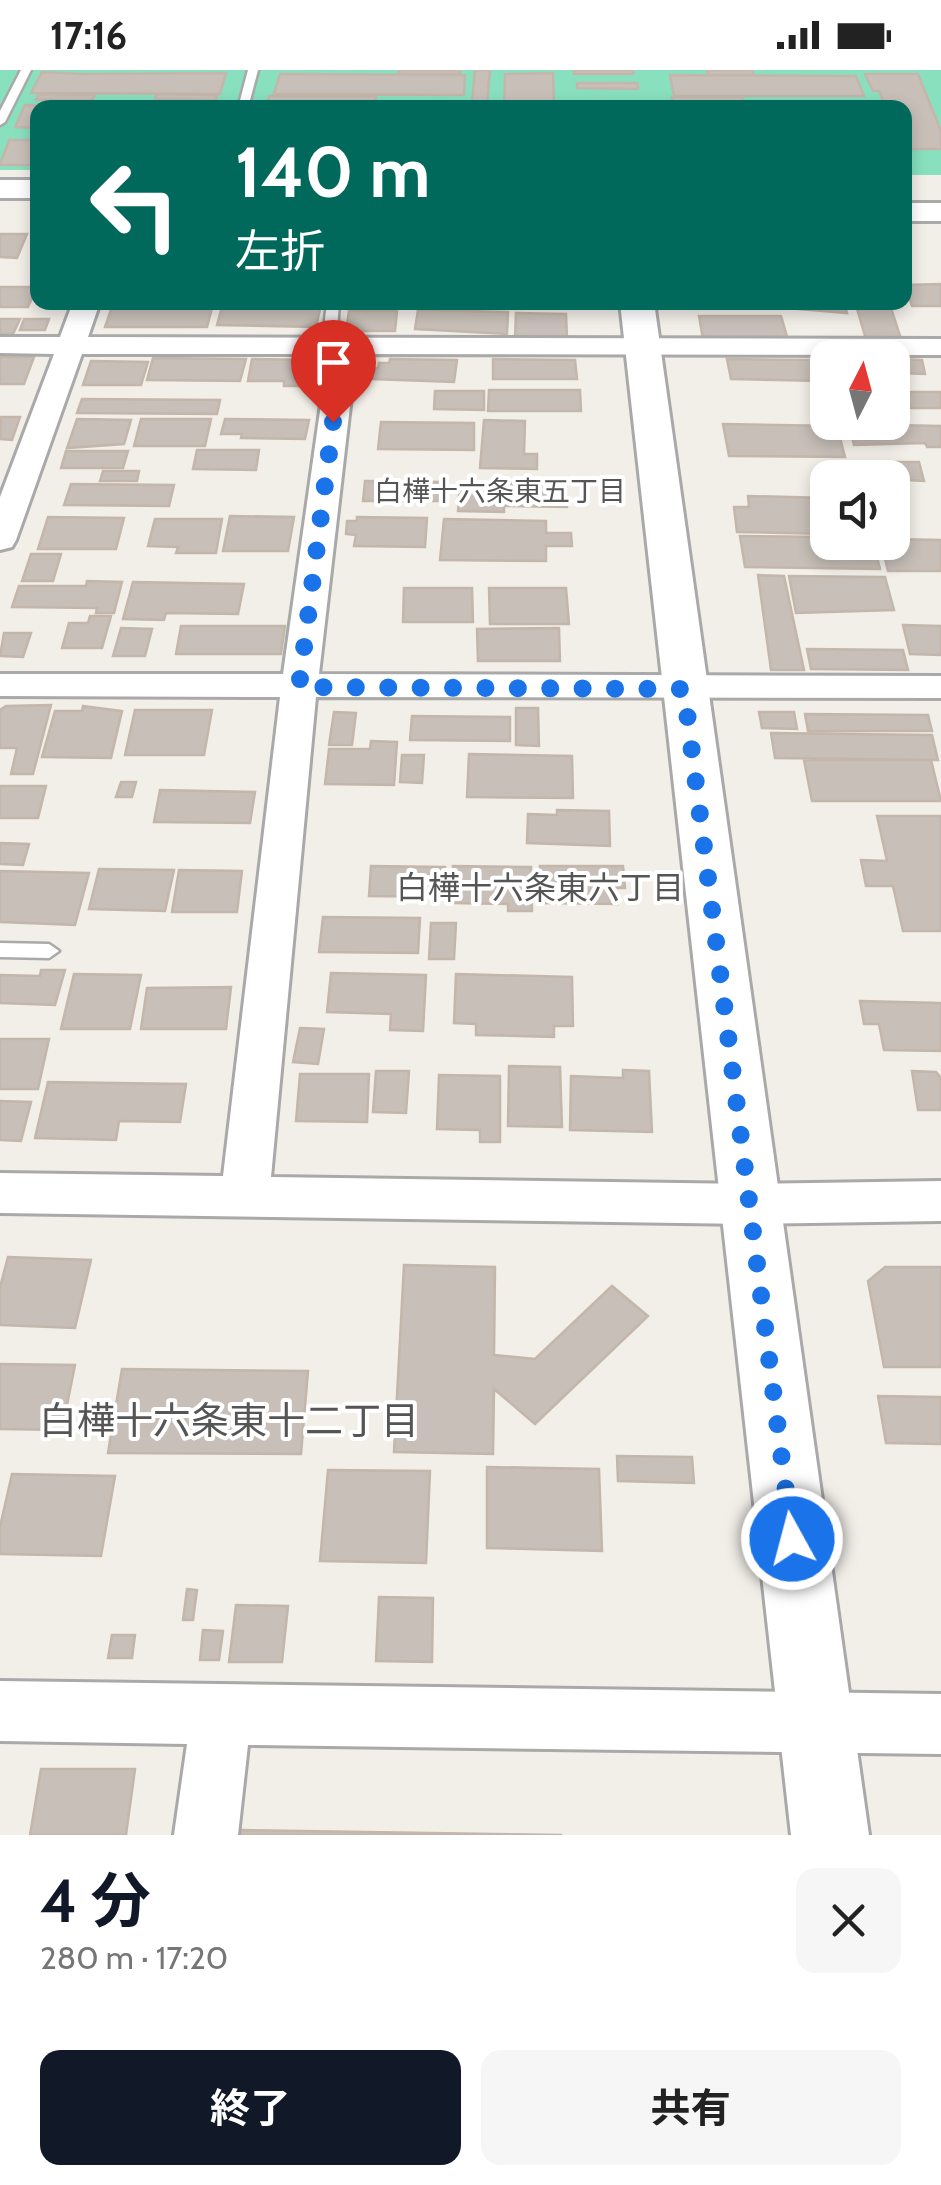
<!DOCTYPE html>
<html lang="ja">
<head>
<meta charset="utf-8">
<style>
  :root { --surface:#fff; --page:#f6f6f6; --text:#222; --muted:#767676; --accent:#111827 }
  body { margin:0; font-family:Cabin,"Noto Sans JP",sans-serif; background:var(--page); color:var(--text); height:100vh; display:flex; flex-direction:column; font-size:38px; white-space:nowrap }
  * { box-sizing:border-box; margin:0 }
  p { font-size:32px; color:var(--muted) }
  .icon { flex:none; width:55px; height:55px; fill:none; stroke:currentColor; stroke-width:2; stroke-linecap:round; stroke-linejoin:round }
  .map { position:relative; height:1765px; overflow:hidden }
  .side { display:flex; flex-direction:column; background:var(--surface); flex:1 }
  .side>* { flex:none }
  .banner { position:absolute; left:30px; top:30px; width:882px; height:210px; border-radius:20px; box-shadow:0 5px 15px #0003; background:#00695c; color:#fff; overflow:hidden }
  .needle { width:65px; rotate:6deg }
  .controls { position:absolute; left:810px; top:270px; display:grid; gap:20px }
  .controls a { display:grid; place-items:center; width:100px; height:100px; border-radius:20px; background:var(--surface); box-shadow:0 5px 15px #0003; font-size:50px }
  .pin { position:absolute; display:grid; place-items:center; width:85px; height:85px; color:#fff; margin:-102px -42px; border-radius:50% 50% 50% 0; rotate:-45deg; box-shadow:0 0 10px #0007 }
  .pin .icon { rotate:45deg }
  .me { position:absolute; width:110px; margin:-55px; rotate:353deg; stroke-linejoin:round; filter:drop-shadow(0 0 8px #0008) }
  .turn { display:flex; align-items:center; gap:35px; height:210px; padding:0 40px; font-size:45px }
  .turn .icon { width:130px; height:130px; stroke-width:2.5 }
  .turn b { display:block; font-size:70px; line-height:85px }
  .round { display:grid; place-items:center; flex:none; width:105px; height:105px; border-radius:20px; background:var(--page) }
  .headline { display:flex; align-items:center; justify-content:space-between; height:170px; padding:0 40px }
  h1 { font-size:60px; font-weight:700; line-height:75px; color:var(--accent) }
  .cta { display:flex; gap:20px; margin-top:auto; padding:20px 40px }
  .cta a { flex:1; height:115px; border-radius:20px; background:var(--accent); color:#fff; font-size:40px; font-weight:700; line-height:115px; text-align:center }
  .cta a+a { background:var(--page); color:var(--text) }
  .status { display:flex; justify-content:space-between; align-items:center; height:70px; padding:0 50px; background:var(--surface); direction:ltr }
  .status svg { height:28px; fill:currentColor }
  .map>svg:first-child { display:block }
</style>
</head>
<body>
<div class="status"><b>17:16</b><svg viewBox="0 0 49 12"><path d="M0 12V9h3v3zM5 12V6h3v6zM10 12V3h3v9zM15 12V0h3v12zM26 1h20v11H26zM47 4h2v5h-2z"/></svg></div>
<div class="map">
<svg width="941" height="1765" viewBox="0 0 941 1765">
  <rect width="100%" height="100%" fill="#f2efe9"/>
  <path fill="#88e0be" d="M0,0H941V105H905V38H38L37,100H0Z"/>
  <path fill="#c7bfb8" stroke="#c4b6ab" stroke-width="2.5" d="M399,0H460V4H398Z
    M475,0H490L487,34H472Z
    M574,0H633V4H574Z
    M707,0H752L754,5H708Z
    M42,2L83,4L226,3L220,24L31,23Z
    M553,3L554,38H504L505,4Z
    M280,4L465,5L464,25L274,24Z
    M865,4H918L941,61V79H905V38H886L879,21H873Z
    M670,5L856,6L864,26H674Z
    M577,13H637L638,19L577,18Z
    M39,24L95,25L92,30H36Z
    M157,24L217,25L216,30L155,29Z
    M269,26H376L375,31H268Z
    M672,27H742L743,33L673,32Z
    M25,35L68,36L38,38V58L15,57Z
    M9,70H38V95H0Z
    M0,164H27L17,188L0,187Z
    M941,214V236H912L905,215Z
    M0,217H37L28,237H0Z
    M154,232H256L255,236H154Z
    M787,232H844L847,243L788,238Z
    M855,232H889L901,269H866Z
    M112,237L212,238L207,257H105Z
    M222,237L320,239L316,257L217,255Z
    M418,240L508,242L507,264L415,259Z
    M349,241H397L395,261H346Z
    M516,243L566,244L567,268H515Z
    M699,246H781L788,270L703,269Z
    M0,249H20L13,264H0Z
    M24,249H49L45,260H20Z
    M0,287H34L24,314H0Z
    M153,288L246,289L240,311L147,310Z
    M252,289L317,290L315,305H308L307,316H284V311H248Z
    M390,289L457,290L454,312L372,309L374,298H378L379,293H389Z
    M493,289L575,290L577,309H493Z
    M727,289L820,290L825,311L731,309Z
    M894,289L922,290L925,304L897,303Z
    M91,291L148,292L141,315H83Z
    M489,320H580L581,341H488Z
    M435,321H484V340L434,339Z
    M892,322H941V338H892Z
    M82,329L220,330L217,344L77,343Z
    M1,347H20L12,370L0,369Z
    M77,349L131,350L124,374L67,378Z
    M141,349H211L205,376H134Z
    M225,349L309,350L305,369L241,368L242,364H221Z
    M484,350L525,351L524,384H537V399L480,398Z
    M381,352L474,353V380L378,379Z
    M723,354L837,356L845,387L729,386Z
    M849,354L941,356V377H927L925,373L854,375Z
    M197,380H259L256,400L193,399Z
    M66,381H128L123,398H61Z
    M860,392H919L924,411L864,408Z
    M103,401H139L137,411H100Z
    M365,411L444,412V431H363Z
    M460,412L566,414L567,437L504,436V442L458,441Z
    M71,414L174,415L169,436L64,435Z
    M748,426L828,428V464L737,462L734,437H749Z
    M230,446L294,447L288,481H223Z
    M48,447L124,448L116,479H38Z
    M357,447L427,448L425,477L354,476L356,465L346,464L347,451H357Z
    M155,449H222L216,483H176L178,477L148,476Z
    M444,449L546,451V463H571L572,476H546V491L440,490Z
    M740,466L828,467V472H873L880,499L745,497Z
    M892,469L941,470V501H888L881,472H892Z
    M31,484H61L53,511H22Z
    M758,505L784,506L804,600H771Z
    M789,506L885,507L894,540L796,543Z
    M87,511L122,512L114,543H96L97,538L12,537L19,516H86Z
    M133,512L244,514L238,544L166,543L164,550L123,549Z
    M404,518H472L473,552H403Z
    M489,518H566L569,554H490Z
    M90,546H111L102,578H62L69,553H88Z
    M903,555L941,556V585L910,584Z
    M181,556H285L281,584H176Z
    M121,558L152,559L145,586H113Z
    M559,558L560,591H478L477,559Z
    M4,563H31L23,587L0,586Z
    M807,579L903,580L908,600L811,599Z
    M51,635L33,704H11L17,678H0V640L6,636Z
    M83,636L122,641L111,688L42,687L55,641H82Z
    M516,638H538L539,676L516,675Z
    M135,640H212L204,685H125Z
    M334,642L356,643L352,675H329Z
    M759,642H794L797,659L762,658Z
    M805,644L928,645L932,661H808Z
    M412,646L510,647V671L410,670Z
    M771,663L932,665L938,690L775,688Z
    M371,671L397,672L394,715L325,714L329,679H370Z
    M469,684L572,686L573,728L467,727Z
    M402,685H424L422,713L400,712Z
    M804,690H931L941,731H812Z
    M121,712H136L132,727H116Z
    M0,716H46L38,748H0Z
    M160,720L255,722L250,753L154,752Z
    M557,740L609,741L610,776L527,773L528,744L557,745Z
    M877,746H941V861H903L893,816H866L861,790L887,791Z
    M0,773L29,774L23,795L0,794Z
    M371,796L445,797L444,827L369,826Z
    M453,796L531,797L532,841H508V834L452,833Z
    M540,796H623L625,818H616L617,834L541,833Z
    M99,799L174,800L165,841L89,839Z
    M179,800L242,801L237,842H172Z
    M0,801L89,803L75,855L0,852Z
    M323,847L420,848L418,883L319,882Z
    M431,853H456L454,889H429Z
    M41,900H65L55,935L0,933V905L40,906Z
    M331,903L426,905L423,961L390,960L391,944L327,942Z
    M74,904L141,905L130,959H61Z
    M456,904L572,907L573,956H554V967L476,965V954L454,953Z
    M231,917L226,959H141L147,918Z
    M860,931L941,933V981L884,980L879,954H864Z
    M300,958L324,959L318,994L293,992Z
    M0,969H49L38,1019H0Z
    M509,996L560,997L562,1057L508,1056Z
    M623,1000L649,1001L652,1062L570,1060L571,1006L623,1008Z
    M376,1001H409L406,1043L373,1042Z
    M912,1001L936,1002L941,1008V1040H918Z
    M300,1004H369L367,1052L296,1051Z
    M439,1005L500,1006V1072H480V1060L437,1059Z
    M48,1012L186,1014L180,1052L119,1051L116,1070L35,1068Z
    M0,1031L31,1032L21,1071L0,1070Z
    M8,1187L91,1190L75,1258L0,1255V1217Z
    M404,1195L495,1197L494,1285L535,1289L612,1216L648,1246L535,1354L494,1319L493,1384L394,1382Z
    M885,1197H941V1297H884L868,1211Z
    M0,1294L75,1295L62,1360L0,1359Z
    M122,1299L308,1301L301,1384L108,1383Z
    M878,1326L941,1327V1374L886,1373Z
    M617,1386L692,1387L694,1413L618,1411Z
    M487,1397L599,1399L602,1481L487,1478Z
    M328,1400L430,1401L426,1493L320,1491Z
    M12,1404L115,1406L101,1486L0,1484V1457Z
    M187,1519L197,1520L193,1550H183Z
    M379,1527L433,1528L432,1592L376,1591Z
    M236,1535L288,1536L282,1592H229Z
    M203,1560L223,1561L219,1590H200Z
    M112,1565H135L132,1588H108Z
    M41,1699H135L126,1765H30Z
    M239,1760L562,1765H238Z"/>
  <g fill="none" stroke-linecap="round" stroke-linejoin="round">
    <defs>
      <path id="service" d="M21,0H31L5,52L0,55V41Z
        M248,0H258L248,38H238Z
        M327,232H339L336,276L329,280L322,276Z
        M0,873L49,874L59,881L49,888L0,887Z"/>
      <path id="minor" d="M73,232H100L88,267L941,269V285L356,284L319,604L941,606V628L316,627L271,1107L749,1114L941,1111V1151L749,1154L0,1143V1103L223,1106L280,627L0,626V604H283L328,284H82L16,470L12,477L0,480V427L54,284L0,283V267H60Z
        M0,1611L941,1624V1684L248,1675L238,1765H174L187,1674L0,1671Z"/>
      <path id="tertiary" d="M0,110H38V128H0Z
        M905,133H941V151H905Z
        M620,232H654L869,1765H791Z"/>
    </defs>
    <use href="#service" stroke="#a9a9a9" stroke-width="5"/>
    <use href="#minor" stroke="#a9a9a9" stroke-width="6"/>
    <use href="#tertiary" stroke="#a9a9a9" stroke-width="6"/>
    <use href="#service" fill="#fff" fill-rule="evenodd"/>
    <use href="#minor" fill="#fff" fill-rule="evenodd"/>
    <use href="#tertiary" fill="#fff" fill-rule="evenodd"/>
  </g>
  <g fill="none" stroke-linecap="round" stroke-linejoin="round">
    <path stroke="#1a73e8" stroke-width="18" stroke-dasharray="0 32.4" d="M333,352L299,617L684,619L792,1469"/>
  </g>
  <g text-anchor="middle" stroke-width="8" stroke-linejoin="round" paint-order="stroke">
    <g font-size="28" fill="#555" stroke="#fff">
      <text x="500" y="431">白樺十六条東五丁目</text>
    </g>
    <g font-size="32" fill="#555" stroke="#fff">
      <text x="540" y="829">白樺十六条東六丁目</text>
    </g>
    <g font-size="38" fill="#555" stroke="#fff">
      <text x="229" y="1364">白樺十六条東十二丁目</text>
    </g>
  </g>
</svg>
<div class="controls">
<a><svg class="needle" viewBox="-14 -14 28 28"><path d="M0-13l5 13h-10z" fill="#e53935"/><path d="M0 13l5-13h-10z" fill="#767676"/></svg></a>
<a><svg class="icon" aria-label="sound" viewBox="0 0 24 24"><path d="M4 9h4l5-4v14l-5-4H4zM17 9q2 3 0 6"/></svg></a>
</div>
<div class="pin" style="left:333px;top:352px;background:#d93025"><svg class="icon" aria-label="arrive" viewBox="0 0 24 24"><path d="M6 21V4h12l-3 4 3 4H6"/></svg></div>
<svg class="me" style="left:792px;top:1469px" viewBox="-20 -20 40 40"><circle r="17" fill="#1a73e8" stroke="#fff" stroke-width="3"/><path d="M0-11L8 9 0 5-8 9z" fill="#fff"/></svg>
<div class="banner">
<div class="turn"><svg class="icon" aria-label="left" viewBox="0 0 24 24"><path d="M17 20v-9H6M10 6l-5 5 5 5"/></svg><div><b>140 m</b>左折</div></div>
</div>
</div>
<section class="side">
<div class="headline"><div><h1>4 分</h1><p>280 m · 17:20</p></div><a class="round"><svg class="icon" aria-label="close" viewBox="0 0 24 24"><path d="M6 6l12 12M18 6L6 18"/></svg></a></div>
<div class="cta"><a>終了</a><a>共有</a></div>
</section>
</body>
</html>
